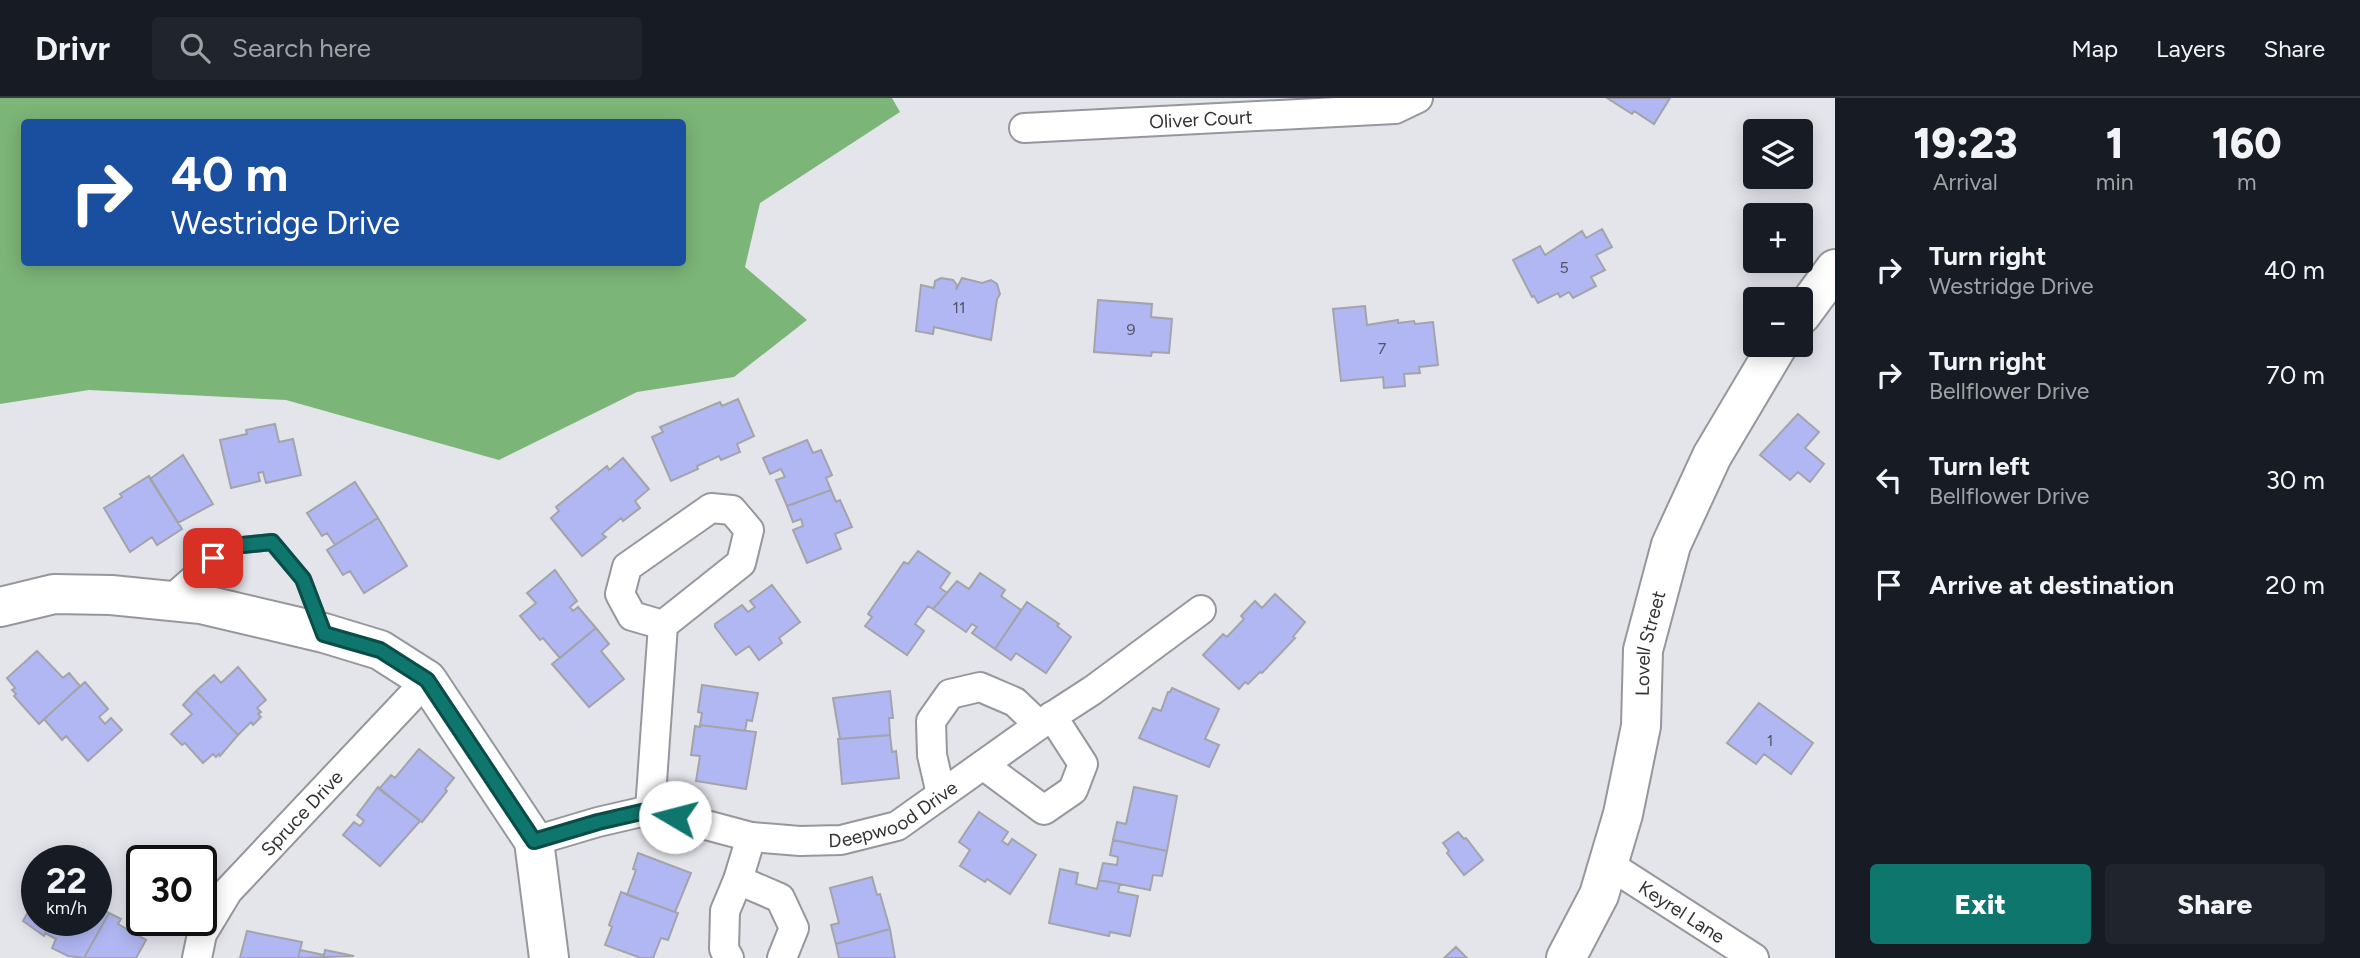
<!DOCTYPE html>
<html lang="en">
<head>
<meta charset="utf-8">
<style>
  :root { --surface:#171b24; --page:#20242c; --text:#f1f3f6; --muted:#9ea1a6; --line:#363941; --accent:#0f766e }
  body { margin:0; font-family:Figtree,sans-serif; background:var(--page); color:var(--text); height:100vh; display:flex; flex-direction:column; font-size:26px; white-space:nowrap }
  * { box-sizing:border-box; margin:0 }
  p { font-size:23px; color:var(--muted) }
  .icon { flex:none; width:38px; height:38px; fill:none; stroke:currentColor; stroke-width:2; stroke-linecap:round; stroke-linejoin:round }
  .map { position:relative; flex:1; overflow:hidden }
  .side { display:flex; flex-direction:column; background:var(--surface); width:525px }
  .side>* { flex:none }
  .hud { position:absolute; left:21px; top:21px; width:665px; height:147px; border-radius:7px; box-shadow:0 4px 18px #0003; background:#1a4fa0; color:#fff; overflow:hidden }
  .buttons { position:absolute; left:1743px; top:21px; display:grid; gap:14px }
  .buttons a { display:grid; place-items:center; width:70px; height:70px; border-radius:7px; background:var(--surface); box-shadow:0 4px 18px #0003; font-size:35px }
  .speed { position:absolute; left:21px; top:747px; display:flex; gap:14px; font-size:35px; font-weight:700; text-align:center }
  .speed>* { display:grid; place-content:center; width:91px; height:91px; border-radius:50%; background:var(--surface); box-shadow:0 4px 18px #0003; line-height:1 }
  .speed small { font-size:18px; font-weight:400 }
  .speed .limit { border:4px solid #111; border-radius:10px; background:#fff; color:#111 }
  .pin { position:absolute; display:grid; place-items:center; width:60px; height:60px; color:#fff; margin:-30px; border-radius:14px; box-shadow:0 4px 10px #0006 }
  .me { position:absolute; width:77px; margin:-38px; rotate:278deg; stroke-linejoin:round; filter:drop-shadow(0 0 5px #0008) }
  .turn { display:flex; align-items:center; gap:24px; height:147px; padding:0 35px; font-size:32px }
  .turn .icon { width:91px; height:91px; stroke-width:2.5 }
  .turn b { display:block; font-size:49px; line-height:60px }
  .eta { display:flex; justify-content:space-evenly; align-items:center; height:119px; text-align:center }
  .eta b { font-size:42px; font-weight:800; line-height:49px }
  .action { display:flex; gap:14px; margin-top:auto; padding:14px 35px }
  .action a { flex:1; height:80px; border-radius:7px; background:var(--accent); color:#fff; font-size:28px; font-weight:800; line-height:80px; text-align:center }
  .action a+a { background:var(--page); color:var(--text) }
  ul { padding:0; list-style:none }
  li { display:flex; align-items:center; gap:21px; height:105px; padding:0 35px }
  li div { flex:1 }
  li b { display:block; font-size:26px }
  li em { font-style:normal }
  header { display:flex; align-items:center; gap:42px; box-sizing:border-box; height:98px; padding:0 35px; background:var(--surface); border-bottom:2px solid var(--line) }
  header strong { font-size:33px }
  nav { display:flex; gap:38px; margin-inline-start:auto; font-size:24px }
  .search { width:490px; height:63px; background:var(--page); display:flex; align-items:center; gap:18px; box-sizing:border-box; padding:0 24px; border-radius:7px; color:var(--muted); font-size:26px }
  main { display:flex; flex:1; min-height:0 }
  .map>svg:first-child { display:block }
</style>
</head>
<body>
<header>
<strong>Drivr</strong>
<div class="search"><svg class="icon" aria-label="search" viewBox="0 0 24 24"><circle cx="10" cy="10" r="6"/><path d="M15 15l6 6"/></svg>Search here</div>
<nav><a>Map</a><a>Layers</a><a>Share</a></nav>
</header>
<main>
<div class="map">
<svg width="1835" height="860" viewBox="0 0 1835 860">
  <rect width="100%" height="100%" fill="#e4e5eb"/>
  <path fill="#7cb578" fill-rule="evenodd" d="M0,0H892L900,14L760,105L745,169L807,222L734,279L637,294L499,362L286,302L89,292L0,306ZM24,24H682V164H24Z"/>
  <path fill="#b1b7f3" stroke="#a3a4aa" stroke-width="2" d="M1607,0H1670L1654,26L1634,13L1632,16Z
    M1602,131L1612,149L1596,157L1605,172L1591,179L1596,188L1573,200L1569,194L1560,199L1558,195L1538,205L1534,198L1532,199L1513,162L1540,148L1545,157L1582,133L1586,140Z
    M941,180L953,182L957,187L956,192L962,180L982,185L991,182L997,186L1000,196L997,201L991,242L934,229L933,236L916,233L921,187L934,190L935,183Z
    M1098,202L1152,206L1151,219L1172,221L1169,255L1152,254L1151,258L1094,254Z
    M1365,208L1367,227L1398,222V225L1414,223L1415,226L1433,224L1438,267L1419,269L1420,275L1404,276L1405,288L1384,290L1383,279L1341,283L1333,211Z
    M738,301L754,338L737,346L740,354L721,362L719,358L697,368L698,371L671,383L652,339L663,334L660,329L720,304L722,308Z
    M1798,316L1819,334L1805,350L1824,366L1810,384L1798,374L1790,382L1760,357Z
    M275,326L279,344L293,341L301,377L266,385L263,374L258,375L260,383L231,390L220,342L247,336L246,332Z
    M807,342L813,355L821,352L832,377L826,380L831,392L787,408L776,382L785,379L781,371L770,376L763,360Z
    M183,357L213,406L178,425L150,381Z
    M623,360L649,391L635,403L640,410L623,423L621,420L602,436L606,439L582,458L551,420L559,413L556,409L607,368L609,372Z
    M149,378L182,431L157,447L152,439L130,454L104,410L122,399L120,396Z
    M355,384L378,420L335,447L327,435L322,438L307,415Z
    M831,392L836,404L840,402L852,429L835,436L841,451L807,465L793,432L803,428L801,421L793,424L787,408Z
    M378,420L407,468L364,495L350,473L343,477L327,452Z
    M918,453L950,475L940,490L947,495L933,511L928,508L915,526L924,533L907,557L865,528L872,519L868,516L904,464L908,466Z
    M555,472L577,503L570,509L573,513L578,509L596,530L560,560L543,540L540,542L520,518L536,505L527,495Z
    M980,475L1005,492L1001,498L1021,512L995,551L972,535L977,529L972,526L966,534L933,511L957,483L969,491Z
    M772,487L800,524L779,540L782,545L759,562L749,548L736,557L715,529V526L742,507L748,514L755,509L750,503Z
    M1275,496L1305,524L1293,539L1295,540L1262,575L1260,574L1248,586L1245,584L1239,591L1203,557L1223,536L1227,539L1244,521L1241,518L1255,503L1262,510Z
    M1027,504L1059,526L1057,528L1071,539L1046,575L1016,555L1011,562L995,551Z
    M596,530L609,546L601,553L624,581L589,609L552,566Z
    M37,553L63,580L69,575L80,588L39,626L14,598L16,596L12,592L15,590L7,580Z
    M238,569L266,602L257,610L261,614L258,616L261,619L253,627L251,624L238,637L196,593L214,577L221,585Z
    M85,584L108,611L99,619L105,626L111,620L122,632L88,663L66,638L62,642L44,621Z
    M702,587L758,595L752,623L747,622L745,633L700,627L702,615L698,614Z
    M1172,590L1219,611L1205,641L1219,647L1209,669L1139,640L1153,610L1161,613L1168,594H1170Z
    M196,593L238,637L220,658L219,656L216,659L213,656L203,665L185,645L182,647L171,636L192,616L183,607Z
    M890,593L893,620H889L890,637L840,641L833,600Z
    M1759,605L1813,645L1791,676L1764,656L1756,666L1727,645Z
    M700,627L756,634L746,691L696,683L700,658L691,657L695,628L700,629Z
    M890,637L892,654L896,653L899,680L842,686L838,641Z
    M419,651L454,680L445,691L447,693L422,724L379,691L391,677L395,680Z
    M378,689L420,723L380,768L343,737L354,724L360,728L364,723L357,717Z
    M1134,689L1177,698L1167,753L1113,742L1117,724L1126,726Z
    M979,714L1008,734L1002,743L1008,747L1012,741L1036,757L1010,796L987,781L985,784L960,768L970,752L959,744Z
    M1458,734L1464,741L1466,740L1483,762L1464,777L1447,755L1449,753L1443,745Z
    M1113,742L1167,753L1162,778L1153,777L1150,792L1099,782L1103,765L1117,767L1118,759L1110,757Z
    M638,755L691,775L675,814L627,797L636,772L633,771Z
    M1060,771L1078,775L1076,786L1097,791L1099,782L1120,786L1118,794L1138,798L1130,838L1110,834L1109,838L1049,825Z
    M872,779L877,797L880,796L890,831L836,846L831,827L839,825L830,790Z
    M621,794L678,815L668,842L661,840L653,860H641L605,847L612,829L609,827Z
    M37,798V822H96V808L109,815L84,860L68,858L52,850L56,841L45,835L44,838L23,823Z
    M109,815L121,821L118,826L146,842L136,860H84Z
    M890,831L895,860H839L836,846Z
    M247,833L302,844L298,860H240Z
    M1456,849L1467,860H1444Z
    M300,852L324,857L325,852L354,858L298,860Z"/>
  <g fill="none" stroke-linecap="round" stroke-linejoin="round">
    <defs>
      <path id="lane" d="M166,497L193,473L233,448L272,444L303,481L322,531"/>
      <g id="street">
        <path id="s1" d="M1024,30L1395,11L1418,0"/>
        <path d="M983,667L1044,712L1073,692L1083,666L1052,618"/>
        <path d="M941,696L932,657L931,623L950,596L980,589L1015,604L1039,627"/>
        <path d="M650,712L663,527L741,465L749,432L732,412L711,410L627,469L620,496L632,518L663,527"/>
        <path id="s2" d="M534,743L598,724L650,712L751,739L800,743L841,742L897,728L1039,627L1093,592L1201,512"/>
        <path id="s3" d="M1608,766L1754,860"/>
        <path d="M738,782L780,800L794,830L782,860"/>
        <path id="s4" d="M197,860L202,836L228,793L427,582"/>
        <path d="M729,860L724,851L725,813L738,782L751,739"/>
      </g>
      <g id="secondary">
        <path d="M1801,217L1835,171"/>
        <path d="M0,509L54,496L111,497L201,506L324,535L380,552L427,582L534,743L549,860"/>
        <path id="s5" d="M1566,860L1599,797L1623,716L1641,628L1643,552L1671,447L1712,358L1778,247"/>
      </g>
    </defs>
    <use href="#lane" stroke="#96979d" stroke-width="18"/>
    <use href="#street" stroke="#96979d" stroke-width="32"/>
    <use href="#secondary" stroke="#96979d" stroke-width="42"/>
    <use href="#lane" stroke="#fff" stroke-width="14"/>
    <use href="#street" stroke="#fff" stroke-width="28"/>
    <use href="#secondary" stroke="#fff" stroke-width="38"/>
  </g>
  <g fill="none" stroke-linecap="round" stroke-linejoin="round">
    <defs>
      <path id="route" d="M213,460L233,448L272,444L303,481L324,536L380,552L427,582L534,743L598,724L650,712L675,719"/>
    </defs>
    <use href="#route" stroke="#0a4d48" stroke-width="18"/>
    <use href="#route" stroke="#0f766e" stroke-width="12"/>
  </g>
  <g text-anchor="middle" stroke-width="6" stroke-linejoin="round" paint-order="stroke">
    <g font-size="16" fill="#525464">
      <text x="1564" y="175">5</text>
      <text x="959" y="215">11</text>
      <text x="1131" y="237">9</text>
      <text x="1382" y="256">7</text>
      <text x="1770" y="648">1</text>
    </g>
    <g font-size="19" fill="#333335" stroke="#e4e5eb">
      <text dy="7" stroke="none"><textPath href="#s1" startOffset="177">Oliver Court</textPath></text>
      <text dy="7" stroke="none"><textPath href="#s5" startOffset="329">Lovell Street</textPath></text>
      <text dy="7" stroke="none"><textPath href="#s2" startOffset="373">Deepwood Drive</textPath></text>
      <text dy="7" stroke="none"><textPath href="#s4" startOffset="182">Spruce Drive</textPath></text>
      <text dy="7" stroke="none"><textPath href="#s3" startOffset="88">Keyrel Lane</textPath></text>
    </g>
  </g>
</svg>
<div class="buttons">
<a><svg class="icon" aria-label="layers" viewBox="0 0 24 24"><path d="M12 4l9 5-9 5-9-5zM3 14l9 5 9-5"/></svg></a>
<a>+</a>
<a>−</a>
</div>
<div class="speed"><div>22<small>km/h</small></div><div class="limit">30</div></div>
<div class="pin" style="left:213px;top:460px;background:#d93025"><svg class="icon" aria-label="arrive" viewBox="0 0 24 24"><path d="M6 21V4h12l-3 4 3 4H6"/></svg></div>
<svg class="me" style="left:675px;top:719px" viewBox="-20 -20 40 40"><circle r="19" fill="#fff"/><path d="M0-13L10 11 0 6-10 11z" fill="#0f766e"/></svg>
<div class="hud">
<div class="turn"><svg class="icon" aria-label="right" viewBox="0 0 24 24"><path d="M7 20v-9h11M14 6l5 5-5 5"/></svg><div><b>40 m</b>Westridge Drive</div></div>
</div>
</div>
<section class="side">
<div class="eta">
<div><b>19:23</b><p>Arrival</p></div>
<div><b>1</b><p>min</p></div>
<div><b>160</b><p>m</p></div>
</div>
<ul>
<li><svg class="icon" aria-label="right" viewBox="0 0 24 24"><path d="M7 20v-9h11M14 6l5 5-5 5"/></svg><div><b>Turn right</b><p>Westridge Drive</p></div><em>40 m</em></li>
<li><svg class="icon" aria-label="right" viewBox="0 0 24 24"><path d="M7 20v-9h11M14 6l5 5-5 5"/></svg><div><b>Turn right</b><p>Bellflower Drive</p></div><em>70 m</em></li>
<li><svg class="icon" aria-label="left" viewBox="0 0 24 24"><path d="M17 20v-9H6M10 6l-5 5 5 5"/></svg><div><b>Turn left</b><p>Bellflower Drive</p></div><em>30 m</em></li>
<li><svg class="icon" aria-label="arrive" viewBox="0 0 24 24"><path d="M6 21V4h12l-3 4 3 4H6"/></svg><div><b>Arrive at destination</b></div><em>20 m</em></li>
</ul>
<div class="action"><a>Exit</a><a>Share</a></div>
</section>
</main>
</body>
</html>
